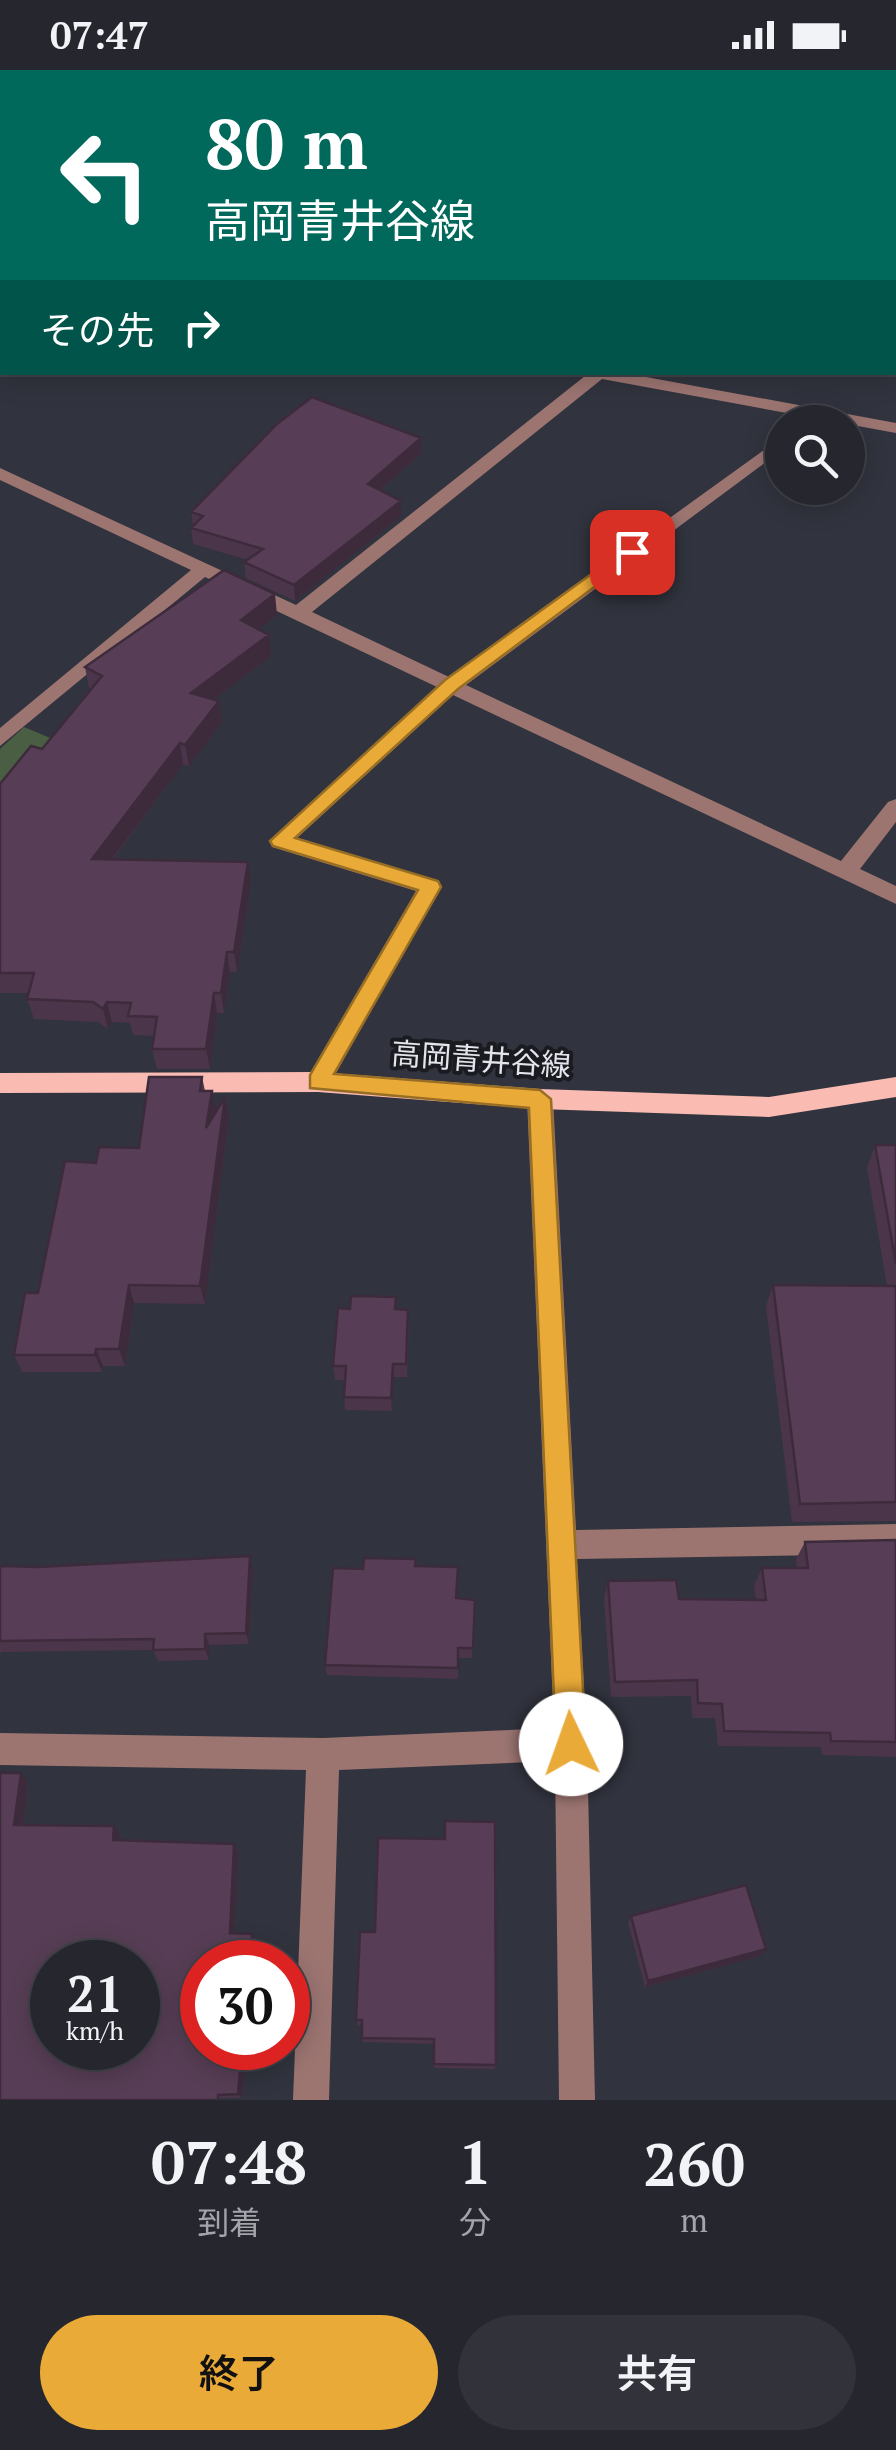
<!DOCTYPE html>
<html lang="ja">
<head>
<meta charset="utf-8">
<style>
  :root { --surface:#25262e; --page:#31323a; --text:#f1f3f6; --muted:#a3a5aa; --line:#42434a; --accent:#eaaa38 }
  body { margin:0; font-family:"PT Serif","Noto Sans JP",serif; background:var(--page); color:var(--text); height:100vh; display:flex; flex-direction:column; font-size:38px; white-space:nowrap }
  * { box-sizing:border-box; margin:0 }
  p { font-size:32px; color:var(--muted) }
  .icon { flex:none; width:55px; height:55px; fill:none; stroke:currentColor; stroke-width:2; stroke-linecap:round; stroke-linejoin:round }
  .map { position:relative; height:2030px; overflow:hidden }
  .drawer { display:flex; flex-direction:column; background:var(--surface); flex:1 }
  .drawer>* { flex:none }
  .guide { position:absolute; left:0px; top:0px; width:898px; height:305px; box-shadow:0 5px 25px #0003,0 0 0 2px var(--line); background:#00695c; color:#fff; overflow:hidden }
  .buttons { position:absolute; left:765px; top:335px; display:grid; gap:20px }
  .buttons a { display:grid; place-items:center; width:100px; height:100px; border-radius:50%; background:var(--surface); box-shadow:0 5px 25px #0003,0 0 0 2px var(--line); font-size:50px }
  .speed { position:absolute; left:30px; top:1870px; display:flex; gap:20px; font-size:50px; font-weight:700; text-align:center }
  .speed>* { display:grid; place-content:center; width:130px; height:130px; border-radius:50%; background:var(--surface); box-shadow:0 5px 25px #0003,0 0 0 2px var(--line); line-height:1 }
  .speed small { font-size:25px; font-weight:400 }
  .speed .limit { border:15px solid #d22; background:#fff; color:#111 }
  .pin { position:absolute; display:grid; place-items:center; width:85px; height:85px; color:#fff; margin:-42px; border-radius:20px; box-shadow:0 5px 15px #0006 }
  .me { position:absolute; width:110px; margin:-55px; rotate:357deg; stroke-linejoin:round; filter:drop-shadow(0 0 8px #0008) }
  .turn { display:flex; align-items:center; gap:35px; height:210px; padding:0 40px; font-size:45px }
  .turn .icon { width:130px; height:130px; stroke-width:2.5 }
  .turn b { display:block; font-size:70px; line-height:85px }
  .then { display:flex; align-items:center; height:95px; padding:0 40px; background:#0003; gap:20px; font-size:38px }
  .eta { display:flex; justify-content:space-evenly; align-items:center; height:170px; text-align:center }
  .eta b { font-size:60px; font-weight:600; line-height:70px }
  .button { display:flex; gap:20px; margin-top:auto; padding:20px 40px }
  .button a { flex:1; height:115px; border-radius:60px; background:var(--accent); color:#111; font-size:40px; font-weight:600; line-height:115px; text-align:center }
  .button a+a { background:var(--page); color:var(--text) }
  .status { display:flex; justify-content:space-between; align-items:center; height:70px; padding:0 50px; background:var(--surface); direction:ltr }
  .status svg { height:28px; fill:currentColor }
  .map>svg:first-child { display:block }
</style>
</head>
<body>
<div class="status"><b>07:47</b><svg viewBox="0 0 49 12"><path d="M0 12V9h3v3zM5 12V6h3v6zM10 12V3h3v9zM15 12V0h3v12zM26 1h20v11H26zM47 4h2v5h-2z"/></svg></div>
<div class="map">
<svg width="896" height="2030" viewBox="0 0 896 2030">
  <rect width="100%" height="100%" fill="#31333e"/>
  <path fill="#4a5e44" d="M24,657L55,670L0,726V679Z"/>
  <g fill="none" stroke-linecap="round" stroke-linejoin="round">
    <path fill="#47585b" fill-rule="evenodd" d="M892,0H896V4L891,2Z"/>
    <path fill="#9c7571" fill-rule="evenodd" d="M392,0H413L415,2H394Z
      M895,152H896V161H895Z
      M2,265V275L0,276V266Z
      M581,302H619L896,353V363L602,309L312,542L449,607L782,367V380L466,615L841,791L888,732L896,729V752L860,799L896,816V834L453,625L297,768L438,811L441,817L327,1019H309L306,1012L309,1005L416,821L272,777L269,771L437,617L205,507L0,676V658L191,500L0,410V398L296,535L585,306Z
      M540,1019L549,1022L553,1029L576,1460L896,1454V1484L577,1489L587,1674L595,2030H559L555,1691L339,1700L329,2030H293L306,1700L0,1695V1663L323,1668L554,1658L527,1029L531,1022Z"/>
    <path fill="#fabbb3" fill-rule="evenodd" d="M318,1002L540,1019L769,1027L896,1007V1027L769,1047L540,1039L318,1022L0,1023V1003Z"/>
  </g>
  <path fill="#4b354a" d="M421,368V384L380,420L401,446L295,531L246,508L244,492L248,490L193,474L191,458L193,456L191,442Z
    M277,545L258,559L269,565L271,586L214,629L219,631L222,652L189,696L183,694L113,789L251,812L237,902H230L224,943H217L210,999H157L152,979L154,966L133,965L130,953L112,952L108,959L98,952L34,949L27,929L29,923H0V714L42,679L92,619L89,618L85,597Z
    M202,1007L205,1021L216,1040V1043L225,1027L229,1046L205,1234L134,1233L125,1296H103L102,1302H22L14,1285L38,1223L96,1093L139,1078Z
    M875,1075H896V1451L792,1452L766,1236L773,1215L887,1216L867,1098Z
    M396,1227V1239L408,1240L409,1254L407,1307H394L392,1341L345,1340L344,1327L345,1310H335L333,1296L350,1239Z
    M896,1470V1687L822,1685L821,1677L718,1676L715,1648H692L691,1626L611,1627L604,1528L608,1511L679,1529L756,1530L754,1515L762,1498H797L796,1489L805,1472Z
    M0,1496L253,1498L249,1574L209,1575V1590L158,1591L153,1580L1,1582L0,1587Z
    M416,1496L457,1528L475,1530L472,1588H458V1609L327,1605L325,1595L363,1499Z
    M21,1703L28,1712L23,1755L120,1764L119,1770L234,1774L238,1782L234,1863L252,1864L256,1871L254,1892H202V1978H246L242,2028L0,2030Z
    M631,1846L760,1886L645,1917L628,1853Z
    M360,1862L496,1995L495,1999L434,1998V1974L363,1972L362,1955H358L356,1950Z"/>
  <path fill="#3d2b3c" d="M421,368V384L369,429L368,414Z
    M401,431V446L295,531L294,515Z
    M275,524L277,545L243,571L241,550Z
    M269,565L271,586L194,644L191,623Z
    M219,631L222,652L189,696L185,675Z
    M180,673L183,694L97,809L92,789Z
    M248,792L251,812L237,902L234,882Z
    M227,882L230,902L224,943L221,923Z
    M214,923L217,943L210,999L206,979Z
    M107,932L112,952L108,959L103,939Z
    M212,1021L216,1040L210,1077L206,1058Z
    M225,1027L229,1046L205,1234L200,1216Z
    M129,1215L134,1233L125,1296L119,1279Z
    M96,1279L103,1296L102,1302L95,1285Z
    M393,1294L394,1307L392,1341L391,1328Z
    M250,1486L253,1498L249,1574L246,1563Z
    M205,1564L209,1575V1590L205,1579Z
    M21,1703L28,1712L22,1763L14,1755Z
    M114,1756L120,1764L118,1778L113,1770Z
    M234,1774L238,1782L234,1869L230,1863Z
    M252,1864L256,1871L254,1892H250Z
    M766,1879L760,1886L645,1917L648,1911Z
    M242,1978H246L242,2028L238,2024Z"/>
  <path fill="#573e56" stroke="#3d2b3c" stroke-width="2.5" fill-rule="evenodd" d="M312,327L421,368L368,414L401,431L294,515L244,492L263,479L191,458L203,446L191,442L277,354Z
    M224,500L275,524L241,550L269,565L191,623L219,631L185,675L180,673L92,789L248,792L234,882H227L221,923H214L206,979H152L157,947L128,946L131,933L107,932L103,939L93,932L27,929L34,903H0V714L31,676L42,679L102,606L85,597Z
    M149,1007H202L200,1021H212L206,1058L225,1027L200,1216L129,1215L119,1279H96L95,1285H14L25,1223H38L65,1091L96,1093L99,1077L139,1078Z
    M875,1075H896V1194Z
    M773,1215L896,1216V1432L800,1434Z
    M351,1226L396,1227L395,1239L408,1240L406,1294H393L391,1328L344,1327L346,1296H333L338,1238L350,1239Z
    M896,1470V1672L831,1671L830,1663L724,1661L722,1634L698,1633L697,1610L615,1612L608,1511L676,1510L679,1529L766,1530L762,1498H808L805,1472Z
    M250,1486L246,1563L205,1564V1579L153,1580L154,1569L0,1571V1496L38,1497Z
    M364,1488L416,1489L415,1496L458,1497L456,1528L475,1530L473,1578H458V1598L325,1595L333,1498L363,1499Z
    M0,1703H21L14,1755L114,1756L113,1770L234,1774L230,1863L252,1864L250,1892H202V1978H242L238,2024L218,2025V2030H0ZM52,1892H138V1978H52Z
    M445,1751L495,1752L496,1995L434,1994V1969L362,1968V1950H356L360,1862H375L378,1768L445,1769Z
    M746,1815L766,1879L648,1911L631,1846Z"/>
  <path fill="#eaaa38" stroke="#986e24" stroke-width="2.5" d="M626,479L641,482L458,619L295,768L438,811L441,817L334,1004L540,1020L551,1029L586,1674L581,1685L571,1689L560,1685L556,1674L529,1038L310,1018V1005L418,820L273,776L270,771L445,610Z"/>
  <g text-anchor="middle" stroke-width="8" stroke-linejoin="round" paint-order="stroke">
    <g font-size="30" fill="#e3e4ec" stroke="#1a1b20">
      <text transform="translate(481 990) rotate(4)" y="10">高岡青井谷線</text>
    </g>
  </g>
</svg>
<div class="buttons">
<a><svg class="icon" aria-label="search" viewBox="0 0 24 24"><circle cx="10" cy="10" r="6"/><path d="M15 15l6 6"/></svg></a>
</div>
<div class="speed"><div>21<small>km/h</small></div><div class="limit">30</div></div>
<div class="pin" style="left:632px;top:482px;background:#d93025"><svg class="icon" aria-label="arrive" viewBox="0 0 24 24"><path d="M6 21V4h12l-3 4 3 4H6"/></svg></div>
<svg class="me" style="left:571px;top:1674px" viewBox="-20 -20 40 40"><circle r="19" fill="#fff"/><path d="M0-13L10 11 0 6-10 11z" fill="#eaaa38"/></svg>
<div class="guide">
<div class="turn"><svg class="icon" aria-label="left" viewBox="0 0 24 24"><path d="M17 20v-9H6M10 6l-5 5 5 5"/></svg><div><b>80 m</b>高岡青井谷線</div></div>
<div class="then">その先<svg class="icon" aria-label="right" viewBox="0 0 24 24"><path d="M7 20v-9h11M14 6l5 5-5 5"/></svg></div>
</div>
</div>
<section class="drawer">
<div class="eta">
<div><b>07:48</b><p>到着</p></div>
<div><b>1</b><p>分</p></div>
<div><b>260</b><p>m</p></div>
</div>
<div class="button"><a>終了</a><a>共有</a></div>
</section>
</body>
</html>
